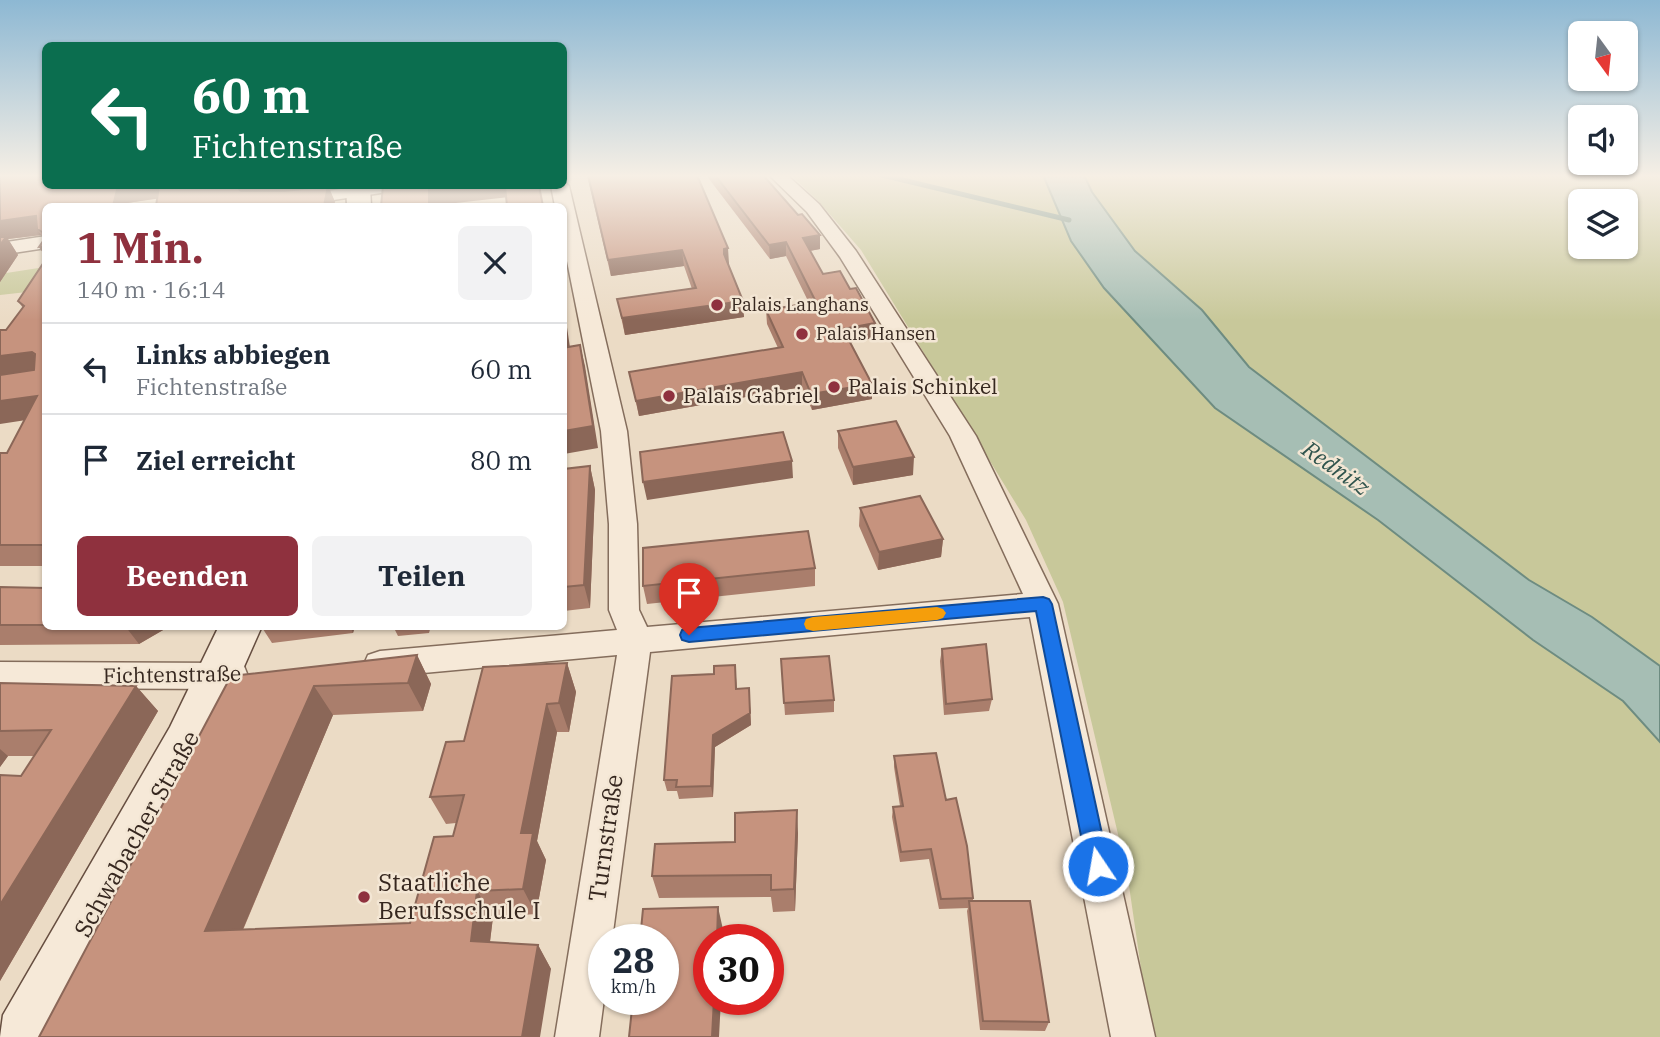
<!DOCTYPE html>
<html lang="de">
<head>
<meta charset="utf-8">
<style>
  :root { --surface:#fff; --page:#f2f2f3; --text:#1f2937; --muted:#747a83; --line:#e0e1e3; --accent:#8f313e }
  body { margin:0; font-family:"IBM Plex Serif",serif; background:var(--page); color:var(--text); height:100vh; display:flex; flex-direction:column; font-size:26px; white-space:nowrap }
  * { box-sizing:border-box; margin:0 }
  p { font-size:23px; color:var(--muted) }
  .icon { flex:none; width:38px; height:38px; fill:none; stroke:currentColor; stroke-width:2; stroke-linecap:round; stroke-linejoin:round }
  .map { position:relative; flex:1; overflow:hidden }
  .drawer { position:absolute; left:42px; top:203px; width:525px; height:427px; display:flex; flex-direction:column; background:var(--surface); border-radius:10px; box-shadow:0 2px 5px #0004 }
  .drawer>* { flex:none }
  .guide { position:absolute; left:42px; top:42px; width:525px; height:147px; border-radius:10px; box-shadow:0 2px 5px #0004; background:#0b6e4f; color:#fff; overflow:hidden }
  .needle { width:46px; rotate:165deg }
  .tools { position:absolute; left:1568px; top:21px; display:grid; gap:14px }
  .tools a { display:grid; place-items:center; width:70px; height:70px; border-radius:10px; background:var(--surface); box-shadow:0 2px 5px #0004; font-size:35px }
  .speed { position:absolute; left:588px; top:924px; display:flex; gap:14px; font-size:35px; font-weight:700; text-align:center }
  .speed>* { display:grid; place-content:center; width:91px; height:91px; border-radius:50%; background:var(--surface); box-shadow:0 2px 5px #0004; line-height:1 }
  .speed small { font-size:18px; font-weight:400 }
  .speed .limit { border:10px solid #d22; background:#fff; color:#111 }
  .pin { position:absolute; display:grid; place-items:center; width:60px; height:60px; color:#fff; margin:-72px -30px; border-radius:50% 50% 50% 0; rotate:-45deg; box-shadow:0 0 7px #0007 }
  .pin .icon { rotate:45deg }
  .me { position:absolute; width:77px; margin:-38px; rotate:348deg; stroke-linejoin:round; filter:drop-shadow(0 0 5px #0008) }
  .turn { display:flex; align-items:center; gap:24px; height:147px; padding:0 35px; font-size:32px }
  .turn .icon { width:91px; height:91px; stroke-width:2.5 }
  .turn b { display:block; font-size:49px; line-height:60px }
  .round { display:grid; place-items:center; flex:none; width:74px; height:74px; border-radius:10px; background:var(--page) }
  .overview { display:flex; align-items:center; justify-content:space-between; height:119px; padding:0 35px }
  h1 { font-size:42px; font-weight:700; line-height:52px; color:var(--accent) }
  .button { display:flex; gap:14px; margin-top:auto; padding:14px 35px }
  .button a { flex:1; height:80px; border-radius:10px; background:var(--accent); color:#fff; font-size:28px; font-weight:700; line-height:80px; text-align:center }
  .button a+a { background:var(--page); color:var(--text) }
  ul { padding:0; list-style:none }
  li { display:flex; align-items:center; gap:21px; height:91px; padding:0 35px; border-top:2px solid var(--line) }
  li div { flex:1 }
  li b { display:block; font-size:26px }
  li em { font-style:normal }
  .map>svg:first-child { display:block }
</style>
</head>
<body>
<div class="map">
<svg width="1660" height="1037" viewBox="0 0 1660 1037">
  <rect width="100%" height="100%" fill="#ebdbc5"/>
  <path fill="#c8c89a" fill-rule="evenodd" d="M791,175H1660V1037H1151L1127,872L1063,602L1026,520L861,250L819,202ZM1580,201H1626V247H1580Z
    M45,267V290L0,295V274Z"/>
  <path fill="#a6beb4" stroke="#6e8c81" stroke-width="2" d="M1043,175H1084L1092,192L1135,251L1202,310L1249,367L1529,580L1592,617L1660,666V742L1623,701L1533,640L1378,520L1215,408L1104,288L1071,241Z"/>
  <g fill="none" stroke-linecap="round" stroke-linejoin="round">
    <path stroke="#6e8c81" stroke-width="5" d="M882,175L1069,220"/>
    <defs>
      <path id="minor" d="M769,175H787L819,204L856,251L976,436L1058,604L1155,1037H1111L1030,617L650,652L612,940H604V999L599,1037H555L617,655L380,677L368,673L364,664L368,655L380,651L617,630L609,610V524L601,431L564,246V206H555L551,186H564V182L569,186L627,431L637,524L639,610L647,627L1023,594L950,436L840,257L807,212Z
        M362,186H404L395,191L292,206H249L258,201Z
        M46,236V248L0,255V243Z
        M0,662L232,663L244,666L248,676L244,686L232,689L0,688Z"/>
      <path id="secondary" d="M346,186H370L371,206H347Z
        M219,626H262L204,757L58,1037H0L3,1015L170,727Z"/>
    </defs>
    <use href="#minor" stroke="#846d5c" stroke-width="3"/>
    <use href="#secondary" stroke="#664e40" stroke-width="3"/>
    <use href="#minor" fill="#f6e9d8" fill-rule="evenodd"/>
    <use href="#secondary" fill="#f6e9d8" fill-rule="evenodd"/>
  </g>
  <path fill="#aa7e6c" d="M0,175L46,186H335V187L329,188L335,202L157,198L127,203L46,206V257L39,247L44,239L41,235L8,239L18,255L0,282Z
    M587,175H697L729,264L728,265L744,317L625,335L617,299L692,289L684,266L611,276Z
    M706,175H763L798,215L820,235V249L810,251L823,274L850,289L875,323L874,338L850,342L872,384V399L812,410L802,387L639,416L629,372L778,348L767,324L766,310L809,303L786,256L770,259Z
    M46,259V566H0V453H7L24,420L6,330L23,308L18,301Z
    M838,431L913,475L853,485L838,448Z
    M590,466L595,490L590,608L564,611V469Z
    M860,508L943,539L941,557L878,570L859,526Z
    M815,568V586L647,604L643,586Z
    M0,587L46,588V626H170L139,644L0,645Z
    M261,626H355L353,633L272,643Z
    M393,626H431L429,633L398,636Z
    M942,649L992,699L989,711L944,715L940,661Z
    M417,655L431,684L423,711L333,715L243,930L410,923L453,836L456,823L446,824L430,797L464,741L567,663L576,692L569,732H557L537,841L546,860L536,914L493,917L490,942L538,945L551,969L39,1037L231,676Z
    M781,659L834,700V712L785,715Z
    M735,665L737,689L749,688L751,725L715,747L713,797L679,799L677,791H667L664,780L714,674Z
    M0,683L136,686L158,711L0,981V775L21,776L34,756H8L0,767Z
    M894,756L946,800L973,898V901L1049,1022L1045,1031L980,1030L967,911L968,908L939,909L929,859L900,862L892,817L893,807L900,806L894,767Z
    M798,833L795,911L773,912L771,897L659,898L652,876L735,842Z"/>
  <path fill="#8b6758" d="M118,186H164L169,197L127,203L126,206H113Z
    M242,186H335V187L329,188L335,202L334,206H246L238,188Z
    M446,186H506L509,197L429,206V188Z
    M36,216L37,229L41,235L8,239L18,255L0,282V221Z
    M820,235V249L803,252V238Z
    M786,242V256L770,259L769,245Z
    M46,246V257L39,247Z
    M728,248L729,264L726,265L724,249Z
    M682,250L684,266L611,276L608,260Z
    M743,301L744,317L625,335L622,318Z
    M564,307L573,368L568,347L564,316Z
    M875,323L874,338L843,344V329Z
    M580,345L585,366L598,448L564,454V431Z
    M32,352L46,371L0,378V356Z
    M802,372V387L639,416L636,401Z
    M872,384V399L812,410L811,394Z
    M37,396L46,417L0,424V401Z
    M914,457L913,475L853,485V467Z
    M792,461L793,478L647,500L643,482Z
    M590,466L595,490L590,608L584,585Z
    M943,539L941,557L878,570L879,552Z
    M125,626H170L139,644Z
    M350,626H355L353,633Z
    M417,655L431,684L423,711L408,683Z
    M567,663L576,692L569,732L559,703Z
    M136,686L158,711L0,981V905Z
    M314,686L333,715L232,955L205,931Z
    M749,688L751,725L715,747L713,797L711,786L713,735Z
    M547,704L557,732L537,841L546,860L536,914L523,889L521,833Z
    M0,749L8,756L0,767Z
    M797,810L798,833L795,911L794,889Z
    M477,891L493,917L487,965L471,941Z
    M718,907L724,934L723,940H717Z
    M538,945L551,969L540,1037H522Z
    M714,999H721L719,1037H712Z"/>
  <path fill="#c6937e" stroke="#8b6758" stroke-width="2" d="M0,175H46V186H118L113,206H46V234L37,229L36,216L0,221Z
    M588,175H697L728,248L724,249V254L743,301L622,318L617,299L696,288L682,250L608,260Z
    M715,175H763L798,215L802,214L820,235L803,238L823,274L840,271L850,289L856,288L875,323L843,329L872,384L811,394L802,372L636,401L629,372L783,347L766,310L816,302L786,242L769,245Z
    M159,186H242L238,188L241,191H285L328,186L324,206H156Z
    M383,186H446L429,188V206H381Z
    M505,186H539L543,206H507Z
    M0,237H6L0,245Z
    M46,237V246L39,247Z
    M46,259V545H0V453H7L37,396L0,401V375L34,370L35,354L32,352L0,356V330H6L24,306L18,301Z
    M564,316L568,347L580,345L593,426L564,431Z
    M896,421L914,457L853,467L838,431Z
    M783,432L792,461L643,482L640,452Z
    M590,466L584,585L564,587V469Z
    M920,496L943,539L879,552L860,508Z
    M808,531L815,568L643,586V548Z
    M0,587L46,588V625H0Z
    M986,644L992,699L946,704L942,649Z
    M417,655L408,683L314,686L205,931L410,923L434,837L453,836L464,795L430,797L446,742L464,741L483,667L567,663L559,703L547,704L521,833H533L523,889L477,891L471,941L538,945L522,1037H39L231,676Z
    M829,656L834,700L784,703L781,659Z
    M735,665L736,689L749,688L750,713L713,735L711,786L676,787L677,780H664L672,676L714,674V666Z
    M0,683L136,686L0,905V775L21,776L51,730L0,731Z
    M936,753L946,800L956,798L967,846L973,898L941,899L931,849L901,852L893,807L903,806L894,756Z
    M797,810L794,889L771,890V875L652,876L655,844L735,842V813Z
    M969,901H1030L1049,1022L983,1021Z
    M718,907L717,940H709V999H714L712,1037H629L633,999H663V940H640L643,909Z"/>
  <linearGradient id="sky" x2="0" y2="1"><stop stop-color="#8db8d3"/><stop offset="0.55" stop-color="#f6efe5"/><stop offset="1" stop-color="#f6efe5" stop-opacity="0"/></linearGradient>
  <rect width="1660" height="320" fill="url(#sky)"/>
  <path fill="#1a73e8" stroke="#114b97" stroke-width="2" d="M1043,597L1049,599L1052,604L1109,866L1106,873L1098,876L1090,873L1087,866L1036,611L689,642L682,640L680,635L682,630L689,628Z"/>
  <path fill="#f59e0b" d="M937,607L943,609L946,613L943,618L937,620L813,631L806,629L804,624L806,619L813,617Z"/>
  <g fill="#8f313e" stroke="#f3e6d4" stroke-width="2.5">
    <circle cx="717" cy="305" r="7"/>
    <circle cx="802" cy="334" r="7"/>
    <circle cx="834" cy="387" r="7"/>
    <circle cx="669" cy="396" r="7"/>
    <circle cx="364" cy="897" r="7"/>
  </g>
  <g text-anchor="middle" stroke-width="5" stroke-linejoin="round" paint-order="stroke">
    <g font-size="18" fill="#36271f" stroke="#f3e6d4" text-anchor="start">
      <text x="731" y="311">Palais Langhans</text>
      <text x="816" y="340">Palais Hansen</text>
    </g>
    <g font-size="21" fill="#36271f" stroke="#f3e6d4" text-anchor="start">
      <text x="848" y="394">Palais Schinkel</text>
      <text x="683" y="403">Palais Gabriel</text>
    </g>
    <g font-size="21" fill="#36271f" stroke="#f3e6d4">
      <text transform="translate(172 675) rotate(-1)" y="7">Fichtenstraße</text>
    </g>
    <g font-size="23" font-style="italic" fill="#30544d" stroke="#f3e6d4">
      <text transform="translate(1336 468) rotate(35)" y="8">Rednitz</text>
    </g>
    <g font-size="24" fill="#36271f" stroke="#f3e6d4">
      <text transform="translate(137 834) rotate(-61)" y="8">Schwabacher Straße</text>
      <text transform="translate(606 838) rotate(-82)" y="8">Turnstraße</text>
    </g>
    <g font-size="24" fill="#36271f" stroke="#f3e6d4" text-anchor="start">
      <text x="378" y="891">Staatliche<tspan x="378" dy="28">Berufsschule I</tspan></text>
    </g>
  </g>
</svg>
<div class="tools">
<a><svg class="needle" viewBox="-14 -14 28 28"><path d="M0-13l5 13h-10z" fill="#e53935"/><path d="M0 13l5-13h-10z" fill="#747a83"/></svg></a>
<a><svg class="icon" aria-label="sound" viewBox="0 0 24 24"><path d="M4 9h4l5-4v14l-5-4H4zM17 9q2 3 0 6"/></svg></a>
<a><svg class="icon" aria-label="layers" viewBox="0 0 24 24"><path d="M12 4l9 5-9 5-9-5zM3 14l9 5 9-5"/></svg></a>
</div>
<div class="speed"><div>28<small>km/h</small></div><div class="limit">30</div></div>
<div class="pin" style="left:689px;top:635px;background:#d93025"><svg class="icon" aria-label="arrive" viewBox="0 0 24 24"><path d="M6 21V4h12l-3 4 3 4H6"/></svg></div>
<svg class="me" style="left:1098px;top:866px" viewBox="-20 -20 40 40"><circle r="17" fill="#1a73e8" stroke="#fff" stroke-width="3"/><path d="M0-11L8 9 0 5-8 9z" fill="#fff"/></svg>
<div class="guide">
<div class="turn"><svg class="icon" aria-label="left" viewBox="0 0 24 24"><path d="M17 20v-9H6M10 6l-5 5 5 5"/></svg><div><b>60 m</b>Fichtenstraße</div></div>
</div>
<section class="drawer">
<div class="overview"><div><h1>1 Min.</h1><p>140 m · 16:14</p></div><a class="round"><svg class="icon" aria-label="close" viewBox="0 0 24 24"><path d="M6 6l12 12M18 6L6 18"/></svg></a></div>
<ul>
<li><svg class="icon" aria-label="left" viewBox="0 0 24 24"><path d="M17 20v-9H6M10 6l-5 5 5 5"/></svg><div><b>Links abbiegen</b><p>Fichtenstraße</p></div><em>60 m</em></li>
<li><svg class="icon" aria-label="arrive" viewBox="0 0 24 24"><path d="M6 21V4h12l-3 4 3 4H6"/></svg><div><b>Ziel erreicht</b></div><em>80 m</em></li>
</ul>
<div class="button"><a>Beenden</a><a>Teilen</a></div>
</section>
</div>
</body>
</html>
